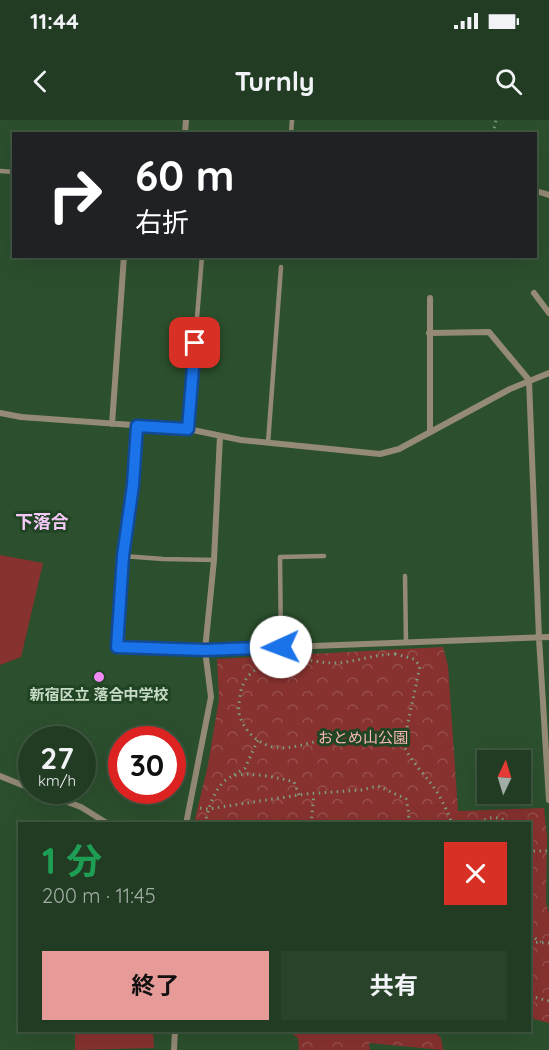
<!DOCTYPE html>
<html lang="ja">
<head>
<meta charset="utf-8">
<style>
  :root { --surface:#213c22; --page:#29432a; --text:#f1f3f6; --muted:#a2ada5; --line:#3e5640; --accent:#e69b98 }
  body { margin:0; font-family:Quicksand,"Noto Sans JP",sans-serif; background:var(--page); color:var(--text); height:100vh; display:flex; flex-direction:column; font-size:22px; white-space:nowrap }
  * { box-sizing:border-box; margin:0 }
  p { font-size:20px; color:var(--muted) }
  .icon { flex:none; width:33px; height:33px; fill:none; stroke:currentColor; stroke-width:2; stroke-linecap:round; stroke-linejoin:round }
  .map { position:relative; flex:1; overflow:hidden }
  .details { position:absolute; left:18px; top:702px; width:513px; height:210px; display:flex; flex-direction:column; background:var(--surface); border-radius:0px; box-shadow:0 6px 24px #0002,0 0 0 2px var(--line) }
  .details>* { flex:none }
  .top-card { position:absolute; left:12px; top:12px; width:525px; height:126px; border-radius:0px; box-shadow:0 6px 24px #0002,0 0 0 2px var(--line); background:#202124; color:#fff; overflow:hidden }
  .needle { width:39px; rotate:4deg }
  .fabs { position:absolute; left:477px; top:630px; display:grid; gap:12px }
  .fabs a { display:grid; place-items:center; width:54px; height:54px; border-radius:0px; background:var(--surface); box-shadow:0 6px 24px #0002,0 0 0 2px var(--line); font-size:30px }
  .speed { position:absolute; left:18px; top:606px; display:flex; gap:12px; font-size:30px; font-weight:700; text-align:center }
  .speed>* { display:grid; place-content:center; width:78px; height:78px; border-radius:50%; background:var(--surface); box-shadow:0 6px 24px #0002,0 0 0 2px var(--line); line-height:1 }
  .speed small { font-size:15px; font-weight:400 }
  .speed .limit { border:9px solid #d22; background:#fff; color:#111 }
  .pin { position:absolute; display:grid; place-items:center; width:51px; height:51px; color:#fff; margin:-26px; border-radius:12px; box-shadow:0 3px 9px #0006 }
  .me { position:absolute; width:66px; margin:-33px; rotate:268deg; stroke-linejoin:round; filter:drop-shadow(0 0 4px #0008) }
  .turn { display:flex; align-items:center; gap:21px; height:126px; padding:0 24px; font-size:27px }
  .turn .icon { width:78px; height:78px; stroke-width:2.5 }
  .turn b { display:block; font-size:42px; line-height:51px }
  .round { display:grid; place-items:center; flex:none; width:63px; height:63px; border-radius:0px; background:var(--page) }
  .head { display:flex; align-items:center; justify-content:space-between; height:102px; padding:0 24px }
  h1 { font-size:36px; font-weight:700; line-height:45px; color:#1e9e55 }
  .primary-button { display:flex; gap:12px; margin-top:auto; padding:12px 24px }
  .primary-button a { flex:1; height:69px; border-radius:0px; background:var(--accent); color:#111; font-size:24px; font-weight:700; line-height:69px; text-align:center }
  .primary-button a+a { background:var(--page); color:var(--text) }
  .status { display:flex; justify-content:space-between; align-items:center; height:42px; padding:0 30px; background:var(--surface); direction:ltr }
  .status svg { height:16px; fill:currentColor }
  header { display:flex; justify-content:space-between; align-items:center; height:78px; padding:0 24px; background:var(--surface); font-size:27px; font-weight:700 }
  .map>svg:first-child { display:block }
</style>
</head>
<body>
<div class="status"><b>11:44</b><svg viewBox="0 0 49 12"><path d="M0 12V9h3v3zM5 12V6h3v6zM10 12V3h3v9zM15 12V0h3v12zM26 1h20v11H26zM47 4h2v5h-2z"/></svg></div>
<header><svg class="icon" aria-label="back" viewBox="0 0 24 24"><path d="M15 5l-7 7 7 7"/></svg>Turnly<svg class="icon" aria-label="search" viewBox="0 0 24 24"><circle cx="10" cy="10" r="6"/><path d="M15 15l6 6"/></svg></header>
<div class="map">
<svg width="549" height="930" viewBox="0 0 549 930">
  <defs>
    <pattern id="park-crowns" width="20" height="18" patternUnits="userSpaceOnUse" patternTransform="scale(1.5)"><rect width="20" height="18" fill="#88322f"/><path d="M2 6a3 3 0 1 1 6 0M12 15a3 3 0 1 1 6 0" fill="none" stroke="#974f4c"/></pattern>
  </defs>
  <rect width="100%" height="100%" fill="#2c502e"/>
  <path fill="#88322f" d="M0,435L43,443L21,537L0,545Z
    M75,911H153L154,928L75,930Z"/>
  <path fill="url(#park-crowns)" d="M443,527L448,546L458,691L544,688L547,717L546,782L549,794V903L530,898V704L194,703L208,645L219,579L217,539Z
    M289,911H434L441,918L443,930L369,923L370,930H299L298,918Z"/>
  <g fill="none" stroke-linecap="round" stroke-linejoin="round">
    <path stroke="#7f9b80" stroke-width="3" stroke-dasharray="1.5 4.5" stroke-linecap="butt" d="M493,14L496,0
      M395,534L414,539L420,546L406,612C389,630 359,621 337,619C313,618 293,633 269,626C255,621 242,608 239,593C238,587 240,577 241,571C245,551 267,540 286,539C303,538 319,543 336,543C356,542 375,534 395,534Z
      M401,617C405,635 421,650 432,665C441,677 447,690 452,704
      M234,655L245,648L258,620
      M200,688L208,689L305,674L361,670L378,666L406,679L409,694L408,704
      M205,704C208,688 216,662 233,656C246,651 281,658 294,662L299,675
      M311,704L314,674
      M480,704C488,694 501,697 511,704
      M530,727L532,731H549
      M530,815L541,822
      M530,822L549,823
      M530,876L549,881"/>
    <path stroke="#948a75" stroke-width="4.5" d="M291,14L292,0
      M0,51L14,52
      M188,309L202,136
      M268,323L281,147
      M405,456L406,523
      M281,527L280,437L324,436
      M205,530L117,527L123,436L163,439L214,440"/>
    <path stroke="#948a75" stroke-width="6" d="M185,14L186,0
      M536,71L549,75
      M534,173L549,193
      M429,213L489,212L529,260L539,518L549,680
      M0,293L21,297L188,309L241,320L380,334L399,329L510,269L549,253
      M112,304L124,136
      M430,312V178
      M123,436L133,365L137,306
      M205,530L549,517
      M0,656L32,669
      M35,670L81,687L105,702L110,704
      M186,704L211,577L205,530L214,440L220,316
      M174,930L175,910"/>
  </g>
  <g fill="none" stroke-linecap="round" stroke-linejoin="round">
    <defs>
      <path id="route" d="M195,223L188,309L137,306L133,365L123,436L117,527L205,530L281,527"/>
    </defs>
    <use href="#route" stroke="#114b97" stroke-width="15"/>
    <use href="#route" stroke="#1a73e8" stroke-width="10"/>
  </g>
  <circle fill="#f08bf5" stroke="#214524" stroke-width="2" cx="99" cy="557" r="6"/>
  <g text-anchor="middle" stroke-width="6" stroke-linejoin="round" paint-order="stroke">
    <g font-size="15" font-weight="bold" fill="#c7dbc7" stroke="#214524">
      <text x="99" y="580">新宿区立 落合中学校</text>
    </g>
    <g font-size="15" fill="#f9b8b1" stroke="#214524">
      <text x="363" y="623">おとめ山公園</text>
    </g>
    <g font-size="18" font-weight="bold" fill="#f7c9f8" stroke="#214524">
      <text x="42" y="408">下落合</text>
    </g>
  </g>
</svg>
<div class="fabs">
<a><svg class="needle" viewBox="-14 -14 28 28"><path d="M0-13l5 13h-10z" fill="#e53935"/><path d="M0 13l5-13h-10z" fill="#a2ada5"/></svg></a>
</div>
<div class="speed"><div>27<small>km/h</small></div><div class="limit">30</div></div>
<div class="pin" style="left:195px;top:223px;background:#d93025"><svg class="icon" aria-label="arrive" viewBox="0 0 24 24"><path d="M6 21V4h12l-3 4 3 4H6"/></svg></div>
<svg class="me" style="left:281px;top:527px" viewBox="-20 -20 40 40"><circle r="19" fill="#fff"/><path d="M0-13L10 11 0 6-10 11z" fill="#1a73e8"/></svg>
<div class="top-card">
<div class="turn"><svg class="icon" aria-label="right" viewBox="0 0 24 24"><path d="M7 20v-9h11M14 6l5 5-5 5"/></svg><div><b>60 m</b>右折</div></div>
</div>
<section class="details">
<div class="head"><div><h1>1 分</h1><p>200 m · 11:45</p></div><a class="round" style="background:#d93025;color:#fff"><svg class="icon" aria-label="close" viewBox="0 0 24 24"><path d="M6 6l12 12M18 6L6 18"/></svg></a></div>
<div class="primary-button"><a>終了</a><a>共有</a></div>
</section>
</div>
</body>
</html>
